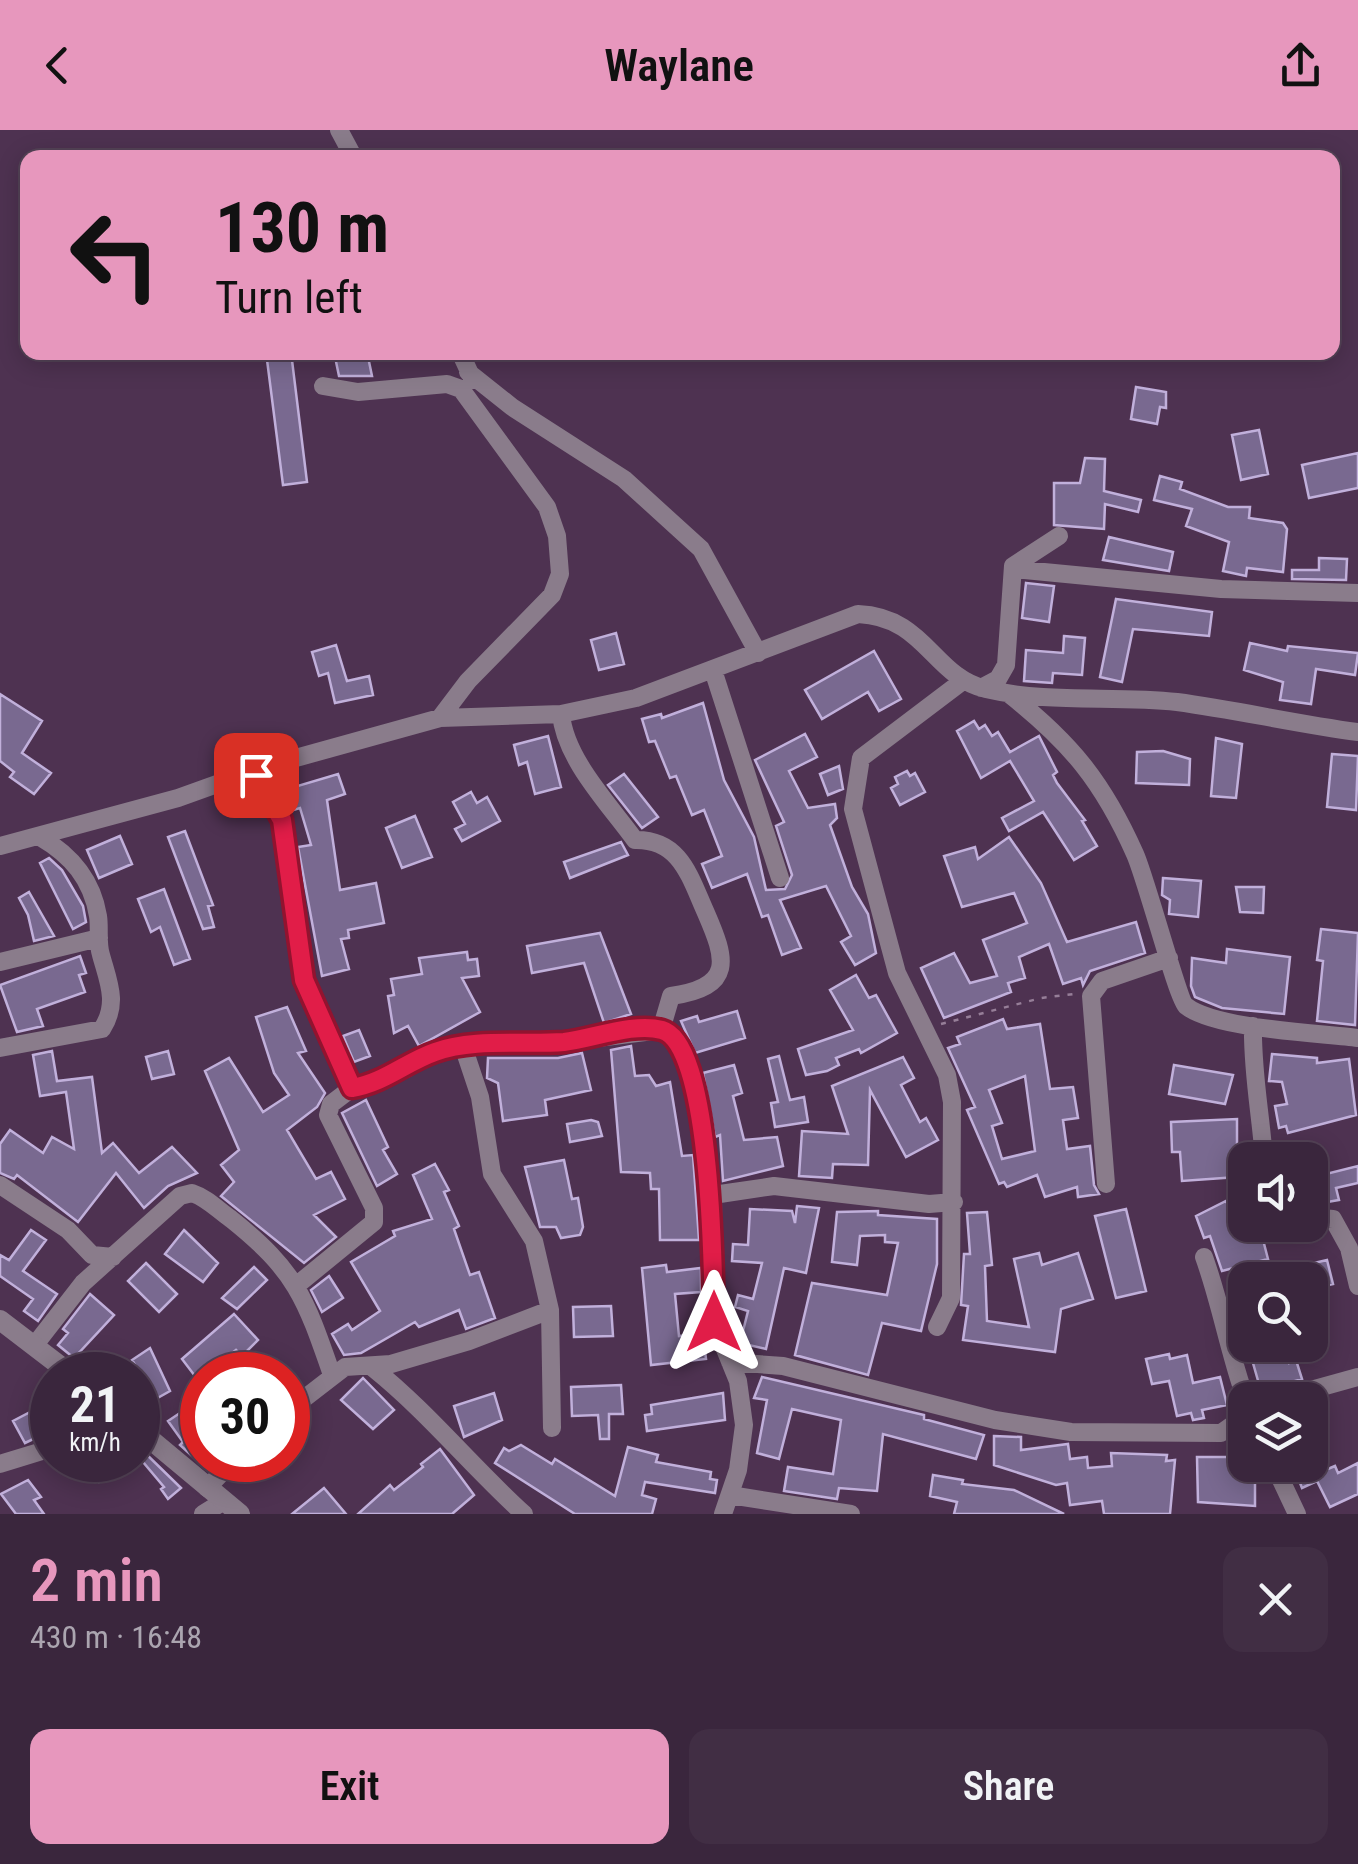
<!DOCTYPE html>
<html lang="en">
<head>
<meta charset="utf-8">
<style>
  :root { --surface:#3a263d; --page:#412e44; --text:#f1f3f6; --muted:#aba5b0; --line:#544357; --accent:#e797bd }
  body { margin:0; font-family:"Roboto Condensed",sans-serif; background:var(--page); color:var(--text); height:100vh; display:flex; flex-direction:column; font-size:38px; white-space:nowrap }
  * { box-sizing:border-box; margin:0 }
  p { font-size:32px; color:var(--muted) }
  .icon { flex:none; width:55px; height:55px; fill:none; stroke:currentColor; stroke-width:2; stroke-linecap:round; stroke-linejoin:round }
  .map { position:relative; height:1384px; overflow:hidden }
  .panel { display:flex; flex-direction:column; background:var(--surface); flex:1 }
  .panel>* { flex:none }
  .banner { position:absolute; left:20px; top:20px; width:1320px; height:210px; border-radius:20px; box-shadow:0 5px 25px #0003,0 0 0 2px var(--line); background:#e797bd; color:#111; overflow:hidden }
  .tools { position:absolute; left:1228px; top:1012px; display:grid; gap:20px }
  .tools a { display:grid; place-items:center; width:100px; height:100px; border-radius:20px; background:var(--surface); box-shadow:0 5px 25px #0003,0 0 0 2px var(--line); font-size:50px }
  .speed { position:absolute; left:30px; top:1222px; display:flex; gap:20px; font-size:50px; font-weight:700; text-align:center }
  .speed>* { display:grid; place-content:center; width:130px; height:130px; border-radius:50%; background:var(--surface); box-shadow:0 5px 25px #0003,0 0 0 2px var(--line); line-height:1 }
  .speed small { font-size:25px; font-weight:400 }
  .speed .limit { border:15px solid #d22; background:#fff; color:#111 }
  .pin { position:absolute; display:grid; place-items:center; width:85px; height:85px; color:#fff; margin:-42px; border-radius:20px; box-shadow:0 5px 15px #0006 }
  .me { position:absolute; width:110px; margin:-55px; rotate:0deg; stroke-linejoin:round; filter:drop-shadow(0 0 8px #0008) }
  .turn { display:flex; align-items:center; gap:35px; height:210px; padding:0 30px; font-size:45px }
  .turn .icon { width:130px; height:130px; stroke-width:2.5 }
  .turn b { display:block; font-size:70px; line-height:85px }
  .round { display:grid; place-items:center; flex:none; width:105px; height:105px; border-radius:20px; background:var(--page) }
  .overview { display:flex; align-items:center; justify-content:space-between; height:170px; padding:0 30px }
  h1 { font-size:60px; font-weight:600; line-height:75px; color:var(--accent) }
  .primary-button { display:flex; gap:20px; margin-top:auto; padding:20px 30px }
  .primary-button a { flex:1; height:115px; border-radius:20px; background:var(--accent); color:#111; font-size:40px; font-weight:600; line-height:115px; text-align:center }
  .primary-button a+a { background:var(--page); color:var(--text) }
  header { display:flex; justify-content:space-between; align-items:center; height:130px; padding:0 30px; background:var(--accent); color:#111; font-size:45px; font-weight:600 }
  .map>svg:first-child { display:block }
</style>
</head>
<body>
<header><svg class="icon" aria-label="back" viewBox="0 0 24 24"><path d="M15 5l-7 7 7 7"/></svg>Waylane<svg class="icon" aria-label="share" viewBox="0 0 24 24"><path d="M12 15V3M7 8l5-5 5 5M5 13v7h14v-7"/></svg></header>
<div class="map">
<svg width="1358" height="1384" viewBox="0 0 1358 1384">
  <rect width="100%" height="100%" fill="#4e3251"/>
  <path fill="#796990" stroke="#c1b0db" stroke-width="2.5" fill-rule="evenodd" d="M266,222H291L307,352L283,355Z
    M334,222H367L372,246H339Z
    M1136,257L1166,262V278L1160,277L1157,294L1131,289Z
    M1259,300L1268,344L1241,350L1232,305Z
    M1358,323V358L1309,368L1302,335Z
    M1085,328L1105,329L1104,361L1141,370L1138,382L1105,374L1104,399L1054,395V353H1080Z
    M1160,346L1182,352L1180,359L1228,377H1250L1249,388L1283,393L1287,399L1283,442L1247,438L1246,446L1223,441L1229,412L1186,396L1192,379L1154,370Z
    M1109,407L1173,422L1169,441L1103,430Z
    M1319,428L1347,429L1346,450L1292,449V440H1319Z
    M1026,453L1054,456L1049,492L1022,488Z
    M1116,469L1212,482L1209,506L1133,499L1122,552L1100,547Z
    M616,503L624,534L599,540L591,510Z
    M1064,506L1085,508L1082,545L1053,543L1052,553L1024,551L1026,520L1063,523Z
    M1250,513L1287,521L1288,516L1358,523L1355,545L1316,539L1311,574L1280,570L1283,552L1244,540Z
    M336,515L347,551L369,546L373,565L335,573L328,543L319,546L312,522Z
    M874,521L901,569L879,581L868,562L822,589L805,560Z
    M0,564L42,591L22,623L51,643L34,664L10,647L14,642L0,631Z
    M703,573L724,650L754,707L766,760L785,759L792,745L776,696L784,692L755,630L805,604L817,627L789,641L808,678L835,674L837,688L830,695L852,757L868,784L876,823L855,835L841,812L851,806L826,756L780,770L801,818L782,825L768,785L762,787L747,744L712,758L702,734L722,726L704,680L692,685L676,646L670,648L655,611L649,612L642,589L661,584L662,588Z
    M974,591L979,599L985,595L992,606L998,602L1010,622L1039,606L1057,642L1053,645L1057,653L1085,690L1082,691L1097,716L1074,730L1043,682L1009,701L1002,688L1034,671L1010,631L981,648L957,601Z
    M548,606L561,657L535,664L527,632L519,635L514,615Z
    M1216,608L1242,614L1236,668L1211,666Z
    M1163,621L1190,629L1189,655L1136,653L1137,622Z
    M1332,624L1358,626L1356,680L1327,677Z
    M839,636L843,659L828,665L820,644Z
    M907,641L910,646L915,643L925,662L900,675L891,658L898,654L895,647Z
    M338,644L345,664L327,670L340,760L376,753L384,793L348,800L349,808L341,809L349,839L322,846L298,717L311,715L300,678L290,681L284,660Z
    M624,644L658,687L642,698L608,655Z
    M471,662L477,673L487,667L500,691L462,711L455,699L465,694L453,672Z
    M415,686L432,727L402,738L386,698Z
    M185,701L213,775L208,776L214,797L203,799L168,707Z
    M120,706L132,734L99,748L87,720Z
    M1009,707L1041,753L1067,812L1136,792L1145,823L1090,841L1083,855L1081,848L1063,854L1049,814L1019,827L1025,848L1008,853L1011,862L944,888L921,838L954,823L970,853L997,846L983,810L1027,793L1014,763L962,777L944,726L975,717L978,729Z
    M621,712L628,725L570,748L564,732Z
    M49,728L62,740L83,776L86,792L73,799L40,733Z
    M1163,748L1201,751L1198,787L1169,784L1170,770L1162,765Z
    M1236,757H1264L1263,783L1240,782Z
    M164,759L190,829L174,835L160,797L151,802L138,769Z
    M29,762L54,806L34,811L28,785L19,768Z
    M1321,799L1358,803L1355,895L1317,891L1323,831L1317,830Z
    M600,803L631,884L604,893L584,833L532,843L527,816Z
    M1227,819L1290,827L1284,884L1222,878L1195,867L1191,856L1192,828L1226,833Z
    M467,822L468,830L477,829L479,846L462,848L480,882L419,916L408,896L394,903L388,866L394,865L391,849L422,844L419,828Z
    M80,826L86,843L79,845L85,862L37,879L43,896L17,902L0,855Z
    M856,845L869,868L876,865L897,903L861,923L859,919L836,928L839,935L827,941L806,945L798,919L853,900L830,860Z
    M287,877L306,921L298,923L325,963L317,977L287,1000L316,1049L331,1042L345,1069L314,1085L336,1107L304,1133L221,1066L234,1052L221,1035L239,1020L205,941L229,928L263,982L289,965L274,943L256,887Z
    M737,881L745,908L695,923L681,891L697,886L699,892Z
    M1003,889L1007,899L1040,894L1050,959L1073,957L1078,988L1063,990L1067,1019L1090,1016L1094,1055L1099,1064L1078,1067L1077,1057L1045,1067L1037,1045L1007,1057L1004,1052L999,1054L967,980L975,977L948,918L960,914L957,907ZM1025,946L1035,1021L1002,1029L992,996L1002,993L989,960Z
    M359,900L370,926L354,932L343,906Z
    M631,916L635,946L649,945L656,956L670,952L682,1026L693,1025L699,1110H660L659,1059H651L650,1043L621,1042L611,920Z
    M52,921L57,951L92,947L102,1023L113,1013L139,1043L172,1017L197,1043L168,1056L144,1078L116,1043L78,1092L17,1045L14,1049L0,1043V1014L10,1000L43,1023L52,1007L74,1019L66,962L40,966L33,925Z
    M168,921L174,944L152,949L146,927Z
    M582,923L591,960L545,970L547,985L503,991L498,953L487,948L488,928H558Z
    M1272,924L1317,928V933L1349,929L1356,985L1288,1003L1286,996L1279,998L1275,976L1287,974L1282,952L1269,951Z
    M779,926L790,970L804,967L808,992L775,997L771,973L778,972L768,929Z
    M903,927L914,948L901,955L920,992L926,988L938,1010L906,1027L870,960L868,1035L833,1034L832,1048L799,1046L802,1001L848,1004L832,956Z
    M734,935L742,963L733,966L744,1010L777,1007L783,1036L723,1051L720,1005L715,1007L703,943Z
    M1174,935L1233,945L1225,974L1169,964Z
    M366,970L388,1017L383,1020L397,1044L377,1056L342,983Z
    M1237,989V1047L1182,1051L1180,1022H1172L1171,992Z
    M591,990L598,992L602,1006L570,1012L567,994Z
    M564,1030L572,1069L578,1068L583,1097L580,1105L561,1108L556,1097H540L525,1037Z
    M435,1034L449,1060L444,1062L459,1096L454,1099L470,1145L479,1142L495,1188L466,1199L459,1180L419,1197L415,1192L361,1223L344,1225L332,1204L348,1194L352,1200L380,1181L351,1132L395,1106L393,1101L432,1089L413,1045Z
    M1358,1036V1053L1336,1058L1339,1070L1310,1075V1048Z
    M1226,1071L1243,1107L1261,1102L1268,1129L1222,1141L1210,1106L1204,1108L1196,1086Z
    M797,1076L819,1078L806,1143L784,1138L766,1219L740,1213L748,1181L735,1177L738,1165L753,1169L762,1133L732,1131L733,1114L748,1115L750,1079L792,1081L795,1093Z
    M1126,1079L1146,1161L1116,1168L1095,1086Z
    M878,1081V1085L937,1089V1134L921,1201L882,1193L868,1245L795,1225L812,1153L887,1165L898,1113L885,1112V1105L860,1106L857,1135L832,1132L837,1082Z
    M987,1082L992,1135L985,1136L987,1191L1029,1197L1014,1129L1039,1123L1042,1135L1078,1123L1093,1169L1061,1179L1055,1222L963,1210L968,1176L961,1175L964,1124H970L967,1083Z
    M31,1100L46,1110L23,1141L57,1164L38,1191L24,1181L33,1169L0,1146V1125L9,1130Z
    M184,1100L218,1133L203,1152L165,1124Z
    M1327,1130L1333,1154L1310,1159V1150H1263L1262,1145Z
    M146,1133L177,1164L159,1182L128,1151Z
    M666,1135L667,1142L701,1138V1162L675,1164L679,1206L703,1203L706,1229L651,1235L642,1138Z
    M254,1137L267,1150L237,1179L222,1168Z
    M329,1146L343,1168L322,1182L311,1160Z
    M90,1164L114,1185L74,1228L58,1215L68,1203L63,1199Z
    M611,1176L613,1206L574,1207L573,1177Z
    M234,1184L258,1210L242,1226L236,1220L198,1250L182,1229Z
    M150,1218L170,1261L145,1275L138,1262V1253L144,1249L132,1230Z
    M1169,1224L1170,1229L1187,1225L1193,1253L1220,1247L1227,1275L1202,1280L1204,1288L1193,1290L1191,1283L1177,1286L1169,1251L1152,1254L1146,1229Z
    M1286,1224L1289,1233L1296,1230L1302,1249L1261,1261L1253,1233Z
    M762,1247L924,1285V1289L984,1305L976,1329L883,1304L877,1361L839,1358L837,1369L784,1361L788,1337L833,1344L841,1290L792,1279L779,1329L757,1323L767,1270L754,1268Z
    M363,1248L394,1280L373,1299L341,1270Z
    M621,1255L623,1284H609V1309H600L598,1285L572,1286L571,1257Z
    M494,1263L502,1290L464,1307L454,1276Z
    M723,1263L725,1290L647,1301L645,1285L652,1284L651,1275Z
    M38,1278L50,1301L25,1313L13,1291Z
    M186,1279L202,1303V1335L180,1315L183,1312L168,1291Z
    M994,1306L1021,1307V1320L1068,1314L1070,1329L1087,1327L1088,1338L1112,1336L1111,1323L1167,1325L1166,1331L1175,1330L1170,1384H1104L1102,1371L1070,1375L1067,1353L1056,1355L994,1335Z
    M1311,1309L1323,1341L1335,1336L1338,1343L1358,1333V1364L1330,1377L1317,1351L1302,1358L1293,1335H1310Z
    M521,1315L552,1334L555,1329L615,1366L628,1317L658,1325L656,1332L711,1342L710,1349L717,1350L715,1363L645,1352L642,1365L656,1369L652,1384H575L495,1333L504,1318L509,1321Z
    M141,1319L181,1358L168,1369L161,1359L164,1357L138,1326Z
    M440,1319L474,1365L452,1384H358L390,1355L394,1360L423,1337L421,1334Z
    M1228,1321H1245V1335H1255V1376L1198,1372L1197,1327H1228Z
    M84,1330H131L99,1352Z
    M933,1345L963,1350L962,1354L1014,1360L1064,1384H954L957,1372L930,1366Z
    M28,1350L41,1367L34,1370L44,1384H16L1,1364Z
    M324,1358L346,1384H292Z"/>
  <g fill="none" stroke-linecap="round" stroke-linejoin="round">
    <path stroke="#967e98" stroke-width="2.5" stroke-dasharray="5 8" stroke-linecap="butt" d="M941,894L1041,868L1074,864"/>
    <path stroke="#8a7c8b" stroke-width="18" d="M339,0L354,28
      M460,222L473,250
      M468,242L512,277L624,349L701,419L758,523
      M323,256L358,262L447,254L461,259L547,377L557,406L560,444L552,465L468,551L440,588
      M1013,439L1221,459L1358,463
      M713,540L780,748
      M981,558L998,549L1006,535L1013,436L1059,406
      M1009,564C1071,613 1103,652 1135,724C1146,748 1178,870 1186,876C1215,899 1319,903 1358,908
      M561,584C565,629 609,674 635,710C681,709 690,748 706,783C726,829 735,857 671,866L661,900
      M256,645L281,690L304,850L352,958L406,939L434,922L463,916L566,912L661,900L677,910L691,947L713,1065L714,1192L738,1251L744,1295L738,1340L723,1384
      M0,716L178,668L242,645H256L267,636L440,588L561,584L636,568L858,484C926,487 932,546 986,559C1049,574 1113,565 1177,572C1237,580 1297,594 1358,602
      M0,832L99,808
      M1253,896C1252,942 1261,985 1264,1030
      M463,916L480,967L492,1044L534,1111L550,1180
      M0,918L102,899C119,873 108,851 101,825C97,813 100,798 98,786C92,749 71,725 40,707
      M1106,1054L1091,866L1102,851L1169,828
      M0,1055L68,1100L92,1125L113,1127
      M713,1065L774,1056L929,1074L954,1072
      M1310,1087L1333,1089L1349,1118L1358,1156
      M1204,1127C1221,1174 1229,1223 1246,1270
      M297,1155L374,1092V1078L328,985L331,974L352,958
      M937,1197L951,1168L952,972L947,945L897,843L872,750L853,679L861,628L964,550
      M34,1216L83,1153L180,1066L192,1063C207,1068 218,1080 231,1089C296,1141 305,1167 332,1245
      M730,1232L783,1236L995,1290L1071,1302L1221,1303L1245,1286
      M373,1238C428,1282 472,1337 524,1384
      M1275,1270L1358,1247
      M288,1281L345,1237L391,1234L469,1211L550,1180L552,1298
      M0,1334L52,1318
      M1274,1335L1297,1384
      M207,1358L234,1330
      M730,1365L851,1384
      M203,1384L224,1371"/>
    <path stroke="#8a7c8b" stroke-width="20" d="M0,1190L72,1245
      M138,1299L240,1384"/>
  </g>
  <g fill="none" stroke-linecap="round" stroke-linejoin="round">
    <defs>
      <path id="route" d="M256,645L282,690L304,850L352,958C384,953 406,932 435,922C473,908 523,915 564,912C592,909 634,892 662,900C712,914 713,1145 714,1192"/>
    </defs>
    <use href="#route" stroke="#92132f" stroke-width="25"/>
    <use href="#route" stroke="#e11d48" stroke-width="18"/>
  </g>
</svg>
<div class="tools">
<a><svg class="icon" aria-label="sound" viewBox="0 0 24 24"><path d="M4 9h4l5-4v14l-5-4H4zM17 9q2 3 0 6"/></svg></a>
<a><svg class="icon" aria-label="search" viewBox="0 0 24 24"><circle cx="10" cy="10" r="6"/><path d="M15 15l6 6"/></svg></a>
<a><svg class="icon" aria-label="layers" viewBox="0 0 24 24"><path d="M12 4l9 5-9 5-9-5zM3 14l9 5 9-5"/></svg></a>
</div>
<div class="speed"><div>21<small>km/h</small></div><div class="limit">30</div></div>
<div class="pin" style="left:256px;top:645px;background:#d93025"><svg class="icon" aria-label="arrive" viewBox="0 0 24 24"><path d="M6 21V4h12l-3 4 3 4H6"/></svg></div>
<svg class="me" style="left:714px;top:1192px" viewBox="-20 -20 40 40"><path d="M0-17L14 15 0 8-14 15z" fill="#e11d48" stroke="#fff" stroke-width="4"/></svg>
<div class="banner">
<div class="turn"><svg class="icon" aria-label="left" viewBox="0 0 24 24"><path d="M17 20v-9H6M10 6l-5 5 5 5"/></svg><div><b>130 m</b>Turn left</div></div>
</div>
</div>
<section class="panel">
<div class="overview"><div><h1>2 min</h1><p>430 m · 16:48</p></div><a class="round"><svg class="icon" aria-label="close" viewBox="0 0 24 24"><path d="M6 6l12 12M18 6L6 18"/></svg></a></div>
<div class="primary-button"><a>Exit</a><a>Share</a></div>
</section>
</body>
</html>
